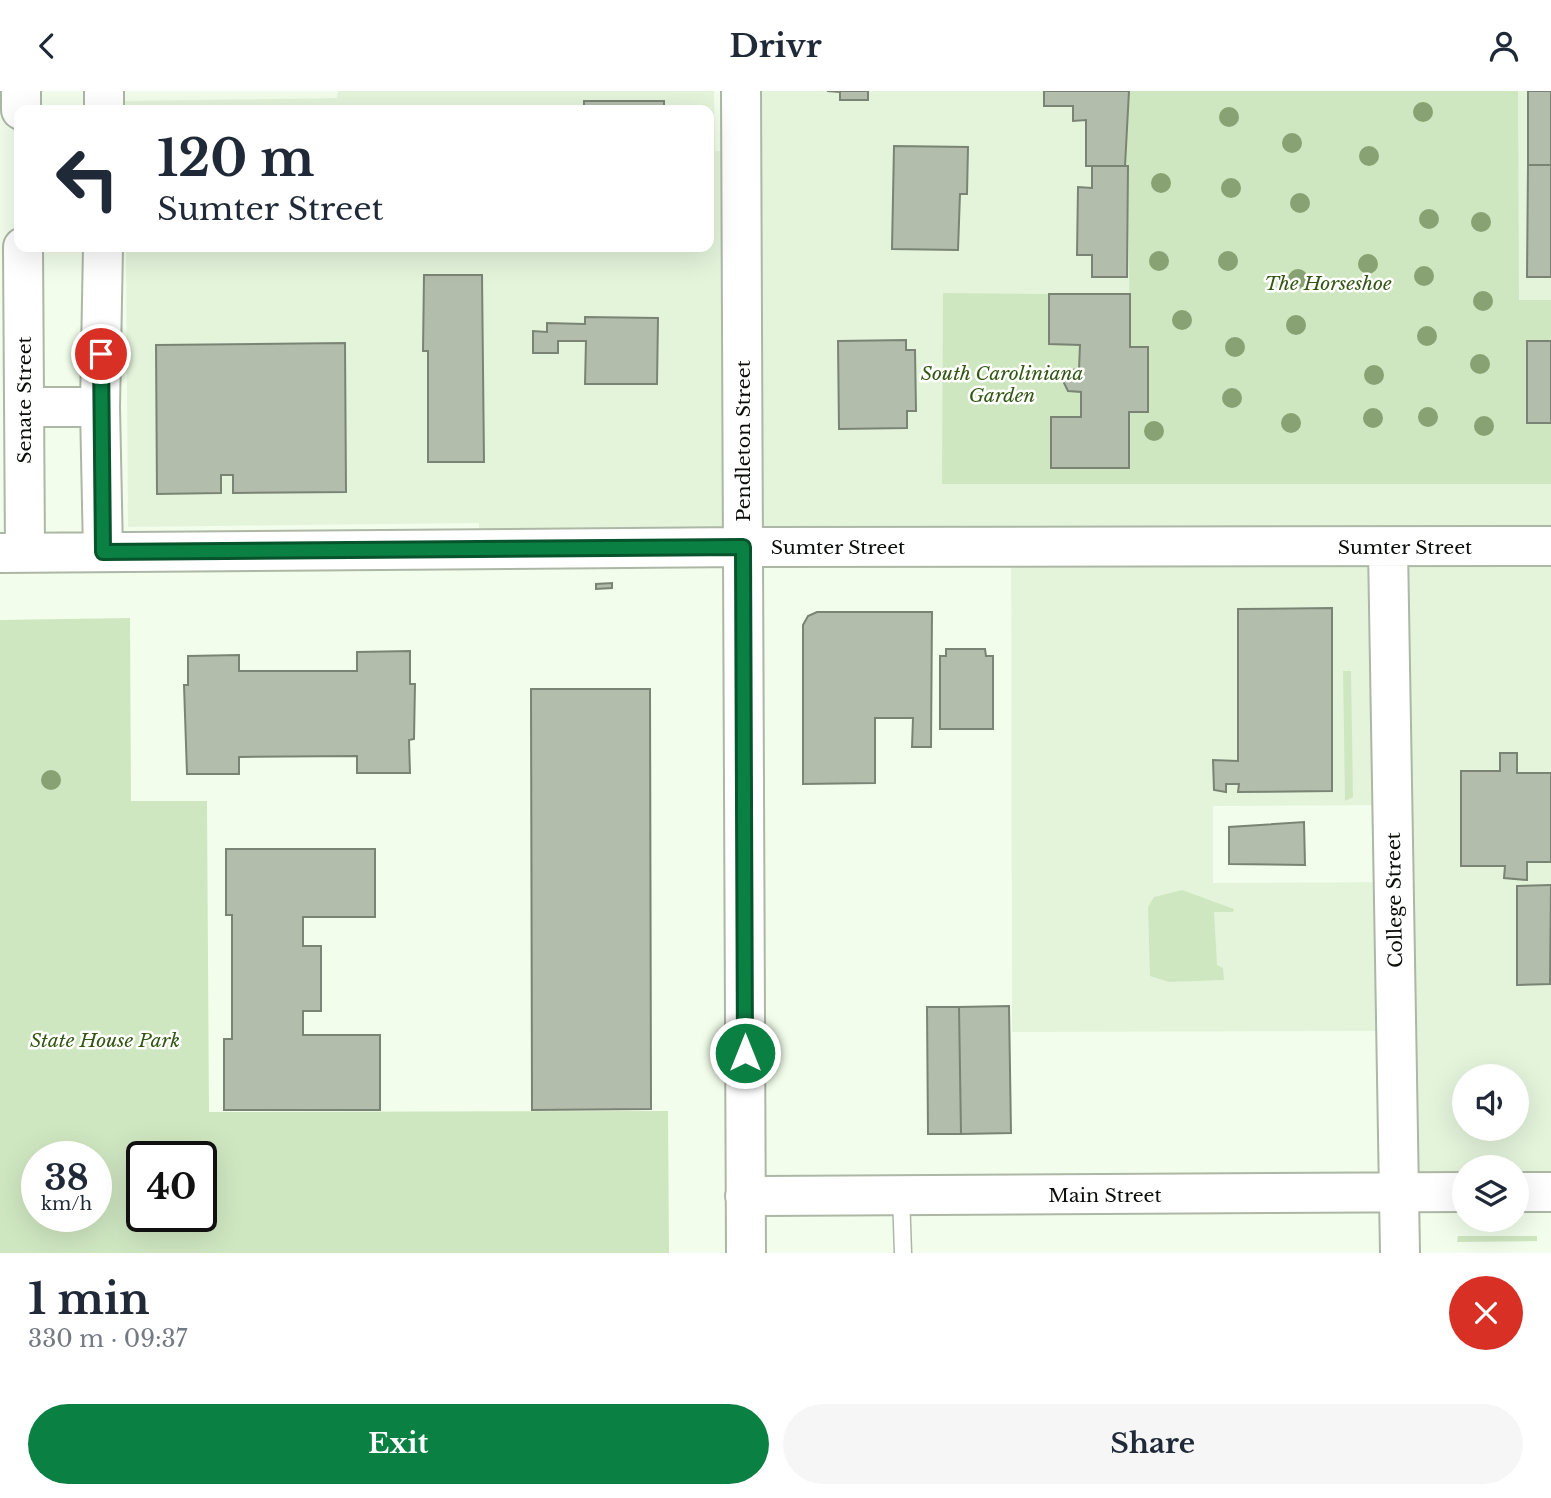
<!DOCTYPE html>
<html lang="en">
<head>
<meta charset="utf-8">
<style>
  :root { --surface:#fff; --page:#f6f6f7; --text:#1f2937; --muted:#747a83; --accent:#0b8043 }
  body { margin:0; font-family:"Libre Baskerville",serif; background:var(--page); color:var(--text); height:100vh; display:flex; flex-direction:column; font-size:26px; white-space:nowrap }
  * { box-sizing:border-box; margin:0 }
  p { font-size:23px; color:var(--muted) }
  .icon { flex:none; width:38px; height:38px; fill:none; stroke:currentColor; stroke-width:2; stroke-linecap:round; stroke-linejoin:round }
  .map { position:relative; height:1162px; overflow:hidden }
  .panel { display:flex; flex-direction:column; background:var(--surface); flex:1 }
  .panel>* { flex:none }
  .hud { position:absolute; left:14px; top:14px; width:700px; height:147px; border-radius:14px; box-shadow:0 7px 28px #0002; background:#fff; color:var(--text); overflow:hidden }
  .buttons { position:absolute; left:1452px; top:973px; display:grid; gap:14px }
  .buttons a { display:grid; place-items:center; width:77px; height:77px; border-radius:50%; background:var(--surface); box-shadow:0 7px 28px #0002; font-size:35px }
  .speed { position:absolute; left:21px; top:1050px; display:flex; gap:14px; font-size:35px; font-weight:700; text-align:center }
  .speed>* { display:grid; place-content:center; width:91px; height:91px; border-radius:50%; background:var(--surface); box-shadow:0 7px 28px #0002; line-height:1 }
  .speed small { font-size:18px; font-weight:400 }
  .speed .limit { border:4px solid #111; border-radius:10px; background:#fff; color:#111 }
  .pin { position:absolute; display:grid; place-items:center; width:60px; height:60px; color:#fff; margin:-30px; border:4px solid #fff; border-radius:50%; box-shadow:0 2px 7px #0007 }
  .me { position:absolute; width:77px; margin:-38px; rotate:0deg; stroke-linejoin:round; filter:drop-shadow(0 0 5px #0008) }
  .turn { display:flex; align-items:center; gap:24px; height:147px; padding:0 28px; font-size:32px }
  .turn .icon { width:91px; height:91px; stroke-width:2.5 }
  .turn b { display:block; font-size:49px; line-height:60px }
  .round { display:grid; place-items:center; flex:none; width:74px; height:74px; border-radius:37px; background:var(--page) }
  .headline { display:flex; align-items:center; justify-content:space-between; height:119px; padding:0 28px }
  h1 { font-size:42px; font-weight:700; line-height:52px }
  .button { display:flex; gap:14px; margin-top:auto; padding:14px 28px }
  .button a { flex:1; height:80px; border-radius:42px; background:var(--accent); color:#fff; font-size:28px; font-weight:700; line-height:80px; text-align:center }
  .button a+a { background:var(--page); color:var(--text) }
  header { display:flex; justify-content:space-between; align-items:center; height:91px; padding:0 28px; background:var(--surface); font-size:32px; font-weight:700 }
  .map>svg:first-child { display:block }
</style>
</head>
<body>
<header><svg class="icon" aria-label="back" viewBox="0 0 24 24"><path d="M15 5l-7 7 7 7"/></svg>Drivr<svg class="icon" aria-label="person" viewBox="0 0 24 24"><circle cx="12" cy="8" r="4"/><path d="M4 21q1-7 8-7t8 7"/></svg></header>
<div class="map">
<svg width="1551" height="1162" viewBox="0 0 1551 1162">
  <rect width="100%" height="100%" fill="#f2feeb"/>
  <path fill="#e4f4db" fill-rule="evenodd" d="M338,0H714L715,60H752L751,0H1551V1106H1517V1076H1465V1106L1381,1105L1376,940L1012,941L1011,450L479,455V432L128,436L126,156H709V19H125L124,10L337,7ZM1393,714V791L1213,792V715ZM1465,985H1517V1038H1465Z"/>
  <path fill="#cfe7c1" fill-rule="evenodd" d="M1129,0H1518L1519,209H1551V250H1527V331L1551,332V393H942L943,202L1049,203V253L1080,254L1079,278L1067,280L1063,290L1068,300L1081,301V326L1051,327V377H1129V321H1148V256H1130L1128,75H1125Z
    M130,527L131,710H207L209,1021L668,1020L669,1162H0V529ZM37,1066H96V1125H37ZM142,1066H201V1125H142Z
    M1343,580H1351L1353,706L1345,710Z
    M1182,799L1234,818L1233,821H1214L1217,874L1223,877L1224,889L1169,891L1150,885L1148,816L1154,806Z
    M1458,1145H1537V1150L1457,1151Z"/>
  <path fill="#b2bdac" stroke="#7a8474" stroke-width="2" d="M827,0H868V9H840V1Z
    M1044,0H1129L1125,75H1086V29L1073,30V15H1044Z
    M1528,0H1551V74H1528Z
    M584,10H664V19H584Z
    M894,55L968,56L967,103H960L958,159L892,158Z
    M1528,74H1551V186H1527Z
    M1092,75H1128L1127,186H1092V164H1077L1078,96L1092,97Z
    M424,184H482L484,371H428V260H423Z
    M1049,203H1130V256H1148V321H1129V377H1051V326H1081V301L1068,300L1063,290L1067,280L1079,278L1080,254L1049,253Z
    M585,226L658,227L657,293H585L586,250H558V262H533V240L547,241V232L585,233Z
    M906,249V259H915L916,320H907V337L839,338L838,250Z
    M1527,250H1551V332H1527Z
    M345,252L346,401L233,402V384H221V402L157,403L156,254Z
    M612,492V497L596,498V493Z
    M1332,517V700L1238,701L1239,693H1226V701L1214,699L1213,669L1238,670V518Z
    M817,521H932L931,656H912L913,627H875V692L803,693V534L808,525Z
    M946,558H985L986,565H993V638H940V565H946Z
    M410,560V593H415L414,648L409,649L410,682H357V665L239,666V683H187L184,594H188V565L239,564V580H357V561Z
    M531,598H650L651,1018L532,1019Z
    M1500,662H1517V682H1551V771H1527V789L1504,787L1505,775H1461V680H1500Z
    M1304,731L1305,774L1229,773V736Z
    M226,758H375V826H303V855H321V920H303V944H380V1019H224V948H232V824H226Z
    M1551,794L1550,893L1517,894V795Z
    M1009,915L1011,1042L961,1043L959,916Z
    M927,916H959L961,1043H928Z"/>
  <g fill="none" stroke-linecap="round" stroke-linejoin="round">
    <defs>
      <path id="service" d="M901,1104L903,1162"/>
      <path id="tertiary" d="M21,0V19
        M741,0L746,1162
        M104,19V0
        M23,156L25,462
        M25,316H100
        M1388,457L1400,1162
        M103,461L100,316L103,156
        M0,462L743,456L1551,455
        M1517,1101H1551
        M745,1105L1465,1101"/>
    </defs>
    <use href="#service" stroke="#acb7a5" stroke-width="19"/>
    <use href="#tertiary" stroke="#acb7a5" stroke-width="42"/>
    <use href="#service" stroke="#fff" stroke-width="16"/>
    <use href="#tertiary" stroke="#fff" stroke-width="38"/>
  </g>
  <g fill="#88a274">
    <circle cx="1423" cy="21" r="10"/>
    <circle cx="1229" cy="26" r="10"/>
    <circle cx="1292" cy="52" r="10"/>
    <circle cx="1369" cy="65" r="10"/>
    <circle cx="1161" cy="92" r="10"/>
    <circle cx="1231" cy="97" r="10"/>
    <circle cx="1300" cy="112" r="10"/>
    <circle cx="1429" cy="128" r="10"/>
    <circle cx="1481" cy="131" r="10"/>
    <circle cx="1159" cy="170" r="10"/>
    <circle cx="1228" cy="170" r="10"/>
    <circle cx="1368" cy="173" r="10"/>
    <circle cx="1424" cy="185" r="10"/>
    <circle cx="1298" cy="188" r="10"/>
    <circle cx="1483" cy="210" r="10"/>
    <circle cx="1182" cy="229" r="10"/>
    <circle cx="1296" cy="234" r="10"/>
    <circle cx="1427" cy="245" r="10"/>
    <circle cx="1235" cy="256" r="10"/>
    <circle cx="1480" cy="273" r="10"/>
    <circle cx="1374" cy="284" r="10"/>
    <circle cx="1232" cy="307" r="10"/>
    <circle cx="1428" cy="326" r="10"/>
    <circle cx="1373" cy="327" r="10"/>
    <circle cx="1291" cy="332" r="10"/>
    <circle cx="1484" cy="335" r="10"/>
    <circle cx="1154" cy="340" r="10"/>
    <circle cx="51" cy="689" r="10"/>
  </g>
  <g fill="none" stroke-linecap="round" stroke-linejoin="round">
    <defs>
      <path id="route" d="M101,263L103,461L743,456L745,962"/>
    </defs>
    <use href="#route" stroke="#07532c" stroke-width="18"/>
    <use href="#route" stroke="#0b8043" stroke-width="12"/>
  </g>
  <g text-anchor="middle" stroke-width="5" stroke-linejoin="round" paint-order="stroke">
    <g font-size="19" font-style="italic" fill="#325712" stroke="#fff">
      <text x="1328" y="199">The Horseshoe</text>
      <text x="1002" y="289">South Caroliniana<tspan x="1002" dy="22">Garden</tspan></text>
      <text x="105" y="956">State House Park</text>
    </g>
    <g font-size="19" fill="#0a0d08" stroke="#fff">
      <text transform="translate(24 309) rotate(-90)" y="7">Senate Street</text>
      <text transform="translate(743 350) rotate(-90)" y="7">Pendleton Street</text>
      <text x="838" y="463">Sumter Street</text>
      <text x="1405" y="463">Sumter Street</text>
      <text transform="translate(1394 809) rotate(-91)" y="7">College Street</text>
      <text x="1105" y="1111">Main Street</text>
    </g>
  </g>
</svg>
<div class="buttons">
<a><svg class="icon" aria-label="sound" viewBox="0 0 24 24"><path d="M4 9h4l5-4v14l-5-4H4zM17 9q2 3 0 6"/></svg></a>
<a><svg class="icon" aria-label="layers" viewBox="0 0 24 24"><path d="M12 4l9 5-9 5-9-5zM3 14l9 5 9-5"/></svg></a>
</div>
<div class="speed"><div>38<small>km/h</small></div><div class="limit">40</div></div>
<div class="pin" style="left:101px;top:263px;background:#d93025"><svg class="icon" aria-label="arrive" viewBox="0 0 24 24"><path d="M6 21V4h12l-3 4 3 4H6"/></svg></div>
<svg class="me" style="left:745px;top:962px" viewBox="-20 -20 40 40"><circle r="17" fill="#0b8043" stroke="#fff" stroke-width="3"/><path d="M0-11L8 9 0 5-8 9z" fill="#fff"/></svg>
<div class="hud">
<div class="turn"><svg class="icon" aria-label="left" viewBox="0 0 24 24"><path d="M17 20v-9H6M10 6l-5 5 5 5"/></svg><div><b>120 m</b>Sumter Street</div></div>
</div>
</div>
<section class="panel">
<div class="headline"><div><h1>1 min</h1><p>330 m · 09:37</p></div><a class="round" style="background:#d93025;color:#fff"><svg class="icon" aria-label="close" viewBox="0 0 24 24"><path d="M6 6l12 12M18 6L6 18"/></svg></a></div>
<div class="button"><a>Exit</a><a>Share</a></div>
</section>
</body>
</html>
